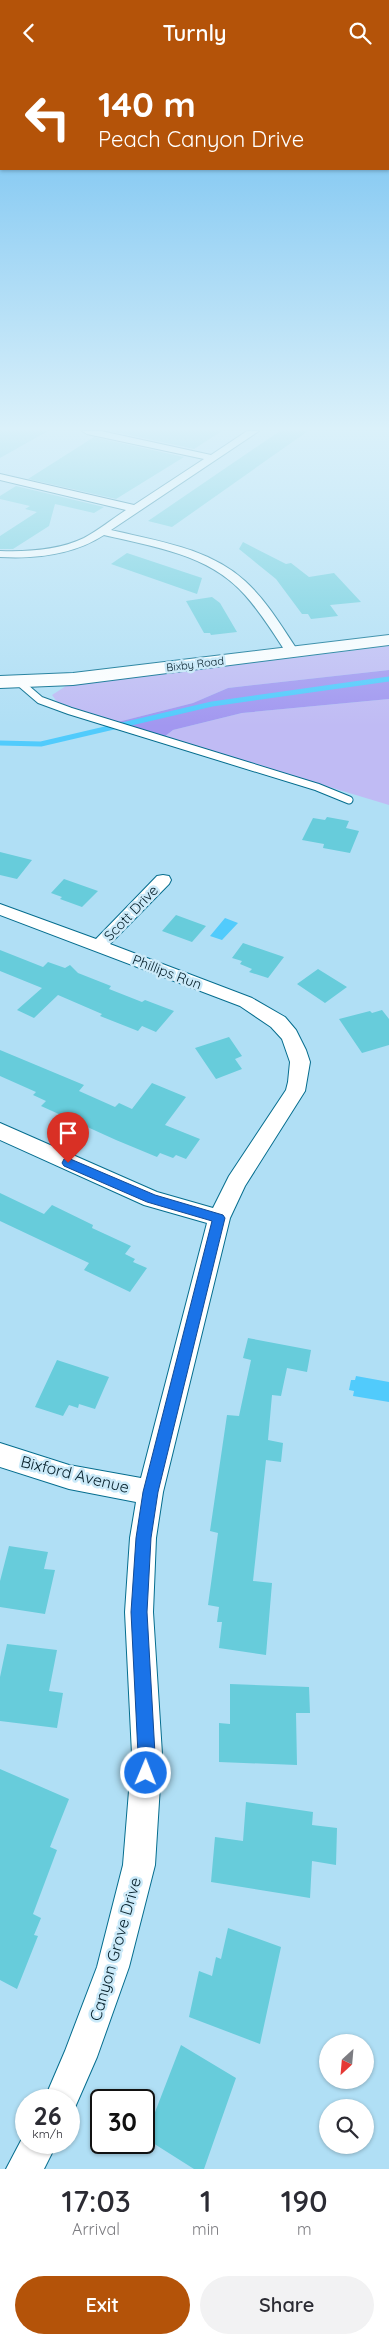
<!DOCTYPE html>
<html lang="en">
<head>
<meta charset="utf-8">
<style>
  :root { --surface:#fff; --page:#f2f2f3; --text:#2b2b33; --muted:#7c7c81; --accent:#b45309 }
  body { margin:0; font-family:Quicksand,sans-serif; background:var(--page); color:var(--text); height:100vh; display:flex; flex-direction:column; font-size:19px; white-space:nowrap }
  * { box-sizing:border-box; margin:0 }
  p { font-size:16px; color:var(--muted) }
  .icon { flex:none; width:28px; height:28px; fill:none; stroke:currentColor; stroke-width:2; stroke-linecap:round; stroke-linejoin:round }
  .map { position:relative; height:2104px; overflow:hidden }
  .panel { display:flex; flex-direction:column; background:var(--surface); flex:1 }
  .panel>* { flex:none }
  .banner { position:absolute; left:0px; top:0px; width:390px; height:105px; box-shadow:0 1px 4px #0004; background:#b45309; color:#fff; overflow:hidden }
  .needle { width:32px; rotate:206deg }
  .controls { position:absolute; left:319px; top:1969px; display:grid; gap:10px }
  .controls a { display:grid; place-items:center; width:55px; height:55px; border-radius:50%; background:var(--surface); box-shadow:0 1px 4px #0004; font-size:25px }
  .speed { position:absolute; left:15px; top:2024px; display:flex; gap:10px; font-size:25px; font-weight:700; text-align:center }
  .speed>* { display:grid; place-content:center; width:65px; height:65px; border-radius:50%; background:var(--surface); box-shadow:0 1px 4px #0004; line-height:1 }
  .speed small { font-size:12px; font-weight:400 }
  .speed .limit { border:2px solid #111; border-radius:8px; background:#fff; color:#111 }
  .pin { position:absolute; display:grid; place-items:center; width:42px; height:42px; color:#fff; margin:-51px -21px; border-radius:50% 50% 50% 0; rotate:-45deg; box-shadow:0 0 5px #0007 }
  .pin .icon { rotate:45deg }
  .me { position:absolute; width:55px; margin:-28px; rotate:1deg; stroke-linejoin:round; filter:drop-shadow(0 0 4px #0008) }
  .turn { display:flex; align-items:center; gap:18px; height:105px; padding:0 15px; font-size:22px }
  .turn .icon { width:65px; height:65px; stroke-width:2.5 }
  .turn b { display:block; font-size:35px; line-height:42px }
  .eta { display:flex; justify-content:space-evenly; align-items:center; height:85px; text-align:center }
  .eta b { font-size:30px; font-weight:600; line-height:35px }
  .action { display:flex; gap:10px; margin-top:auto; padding:10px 15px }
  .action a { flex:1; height:58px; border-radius:30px; background:var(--accent); color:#fff; font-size:20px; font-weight:600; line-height:58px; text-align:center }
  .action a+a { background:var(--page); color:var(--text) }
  header { display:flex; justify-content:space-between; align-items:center; height:65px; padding:0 15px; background:var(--accent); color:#fff; font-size:22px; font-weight:600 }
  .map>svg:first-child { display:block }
</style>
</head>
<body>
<header><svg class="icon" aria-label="back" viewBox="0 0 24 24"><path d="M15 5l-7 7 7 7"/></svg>Turnly<svg class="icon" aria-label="search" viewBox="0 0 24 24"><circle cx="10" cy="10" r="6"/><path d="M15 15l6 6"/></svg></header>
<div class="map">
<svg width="389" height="2104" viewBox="0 0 389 2104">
  <rect width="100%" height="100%" fill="#b0dff5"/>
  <path fill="#c0bbf4" d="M389,581V605L228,623L193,638L114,658L61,642L52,630L66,621Z
    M389,634V740L164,672L173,665L242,648Z"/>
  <path fill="#a297f0" d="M389,605V634L242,648L173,665L164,672L114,658L193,638L228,623Z"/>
  <path fill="#51cbfc" d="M225,853L238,858L222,875L210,871Z
    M356,1311L389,1317V1337L353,1331L354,1326L349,1325L351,1315H355Z"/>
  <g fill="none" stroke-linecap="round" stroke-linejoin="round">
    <path stroke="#51cbfc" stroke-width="5" d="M0,678L41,679L212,639L389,614"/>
  </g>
  <path fill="#67ccdb" d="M0,366H48L0,393Z
    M110,366H222L194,384Z
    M280,366H308L172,462L148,456Z
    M94,372L184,392L116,434L28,414Z
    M16,421L104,442L94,448L55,439L49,461L13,484H0V471L37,447L25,444L30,441L0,434V431Z
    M243,477L286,499L291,498L309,512L334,508L361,537L330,540L338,551L311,554L308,549H302L276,514L239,484Z
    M127,488L202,513L197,529L111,499Z
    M212,532L220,538L237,567L211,570L210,568H204L186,536Z
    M327,752L349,756L346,763L359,766L350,788L323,783L324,779L302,775L313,753L325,755Z
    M0,787L32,795L17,814L0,810Z
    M64,814L98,826L82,842L60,834L62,832L51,828Z
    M176,850L206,861L192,877L162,866Z
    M243,878L284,892L268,913L249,907L252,904L240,899L242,896L232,893Z
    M0,885L43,902L48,897L65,903L70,900L78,908L111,921L109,924L142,937L145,935L174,946L156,967L142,961L138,966L100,951L102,949L58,930L34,953L17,945L42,923L0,906Z
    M318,904L347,922L325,938L297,919Z
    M382,945L389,954V980L362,988L339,954L370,946L372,948Z
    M229,972L242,991L235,994L242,1004L216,1014L195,983Z
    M0,985L84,1020L79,1026L115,1042L119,1038L132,1044L152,1018L186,1032L165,1060L200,1074L186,1094L176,1090L173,1093L160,1088L157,1092L116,1075L41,1041L46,1036L33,1030L36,1027L0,1011Z
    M0,1128L44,1149L52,1140L93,1160L92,1163L131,1181L125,1189L135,1194L133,1197L147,1203L130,1227L84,1205L89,1198L0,1156Z
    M248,1273L311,1285L307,1307L287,1303L281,1331L272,1330L268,1375L283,1378L281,1397L266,1395L253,1516L272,1518L266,1590L219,1583L222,1557H217L219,1542L208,1540L218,1468L210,1466L227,1350L239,1351L251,1295L243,1293Z
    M57,1295L109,1312L95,1344L79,1339L78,1343L69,1340L63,1351L35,1342Z
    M9,1481L48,1487L44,1504L55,1505L45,1549L0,1542V1516Z
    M7,1579L57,1585L49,1626L63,1628L57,1663L0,1656V1612Z
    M230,1619L309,1622L310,1648H296L297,1700L219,1697V1658L230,1659Z
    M0,1704L69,1734L50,1782L57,1785L33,1849L41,1853L34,1870L38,1871L17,1924L0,1915Z
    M246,1737L313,1747L312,1760L337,1763L336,1800L312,1796L310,1833L211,1817L215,1772L243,1776Z
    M228,1863L281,1882L260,1979L189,1952L199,1906L212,1911L216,1892L221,1894Z
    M181,1980L236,2013L204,2104H194L145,2073Z"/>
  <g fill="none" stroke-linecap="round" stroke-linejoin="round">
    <defs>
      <path id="lane" d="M19,617L40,635L70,646L317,722L349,735"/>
      <path id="street" d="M82,366H101L211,390L247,366H259L111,465C157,476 209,483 245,516C267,536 282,562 298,586L297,589H287C274,569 261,548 245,530C209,489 154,482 104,470C73,490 36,494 0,492V486C28,487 59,485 84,473C99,465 112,454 126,445L0,415V409L134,440L204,394L87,369Z
        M163,810L169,811L171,815L169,819L110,879L252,933L285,952L296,965L306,985L310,997L305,1026L245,1121L230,1153L163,1427L156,1473L153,1547L162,1689L155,1800L129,1902L97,1992L73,2047L69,2049V2035H44L65,1986L97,1902L123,1800L132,1689L125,1547L130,1473L136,1437L69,1424L0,1402V1378L69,1400L141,1413L207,1158L144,1140L0,1075V1058L157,1127L213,1143L229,1111L286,1025L288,1017L290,997L282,974L271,962L240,941L0,850V839L96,874L157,811Z
        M26,2066V2078H57L44,2104H6Z"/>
      <path id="secondary" d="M389,570V580L73,620L0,623V611L73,608Z"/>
    </defs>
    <use href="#lane" stroke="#056d8e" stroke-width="9"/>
    <use href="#street" stroke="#056d8e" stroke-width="2"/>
    <use href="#secondary" stroke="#056d8e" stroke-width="2"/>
    <use href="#lane" stroke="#fff" stroke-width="7"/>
    <use href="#street" fill="#fff" fill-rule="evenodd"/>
    <use href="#secondary" fill="#fff" fill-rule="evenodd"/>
  </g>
  <linearGradient id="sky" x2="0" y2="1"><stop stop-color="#6bbdf0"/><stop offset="0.55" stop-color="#dbf1fa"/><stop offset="1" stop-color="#dbf1fa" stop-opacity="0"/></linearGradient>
  <rect width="389" height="661" fill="url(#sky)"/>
  <path fill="#1a73e8" stroke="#114b97" d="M68,1093L155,1130L223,1150L225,1153L158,1427L151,1473L147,1547L155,1689L154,1708L152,1714L146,1716L140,1714L137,1708L138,1689L131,1547L136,1473L143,1427L212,1156L147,1137L64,1101L62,1098L64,1094Z"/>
  <g text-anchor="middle" stroke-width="5" stroke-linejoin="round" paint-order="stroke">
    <g font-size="11" fill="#041e29" stroke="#cbeaf9">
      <text transform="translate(195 599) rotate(-7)" y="4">Bixby Road</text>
    </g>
    <g font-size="14" fill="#041e29" stroke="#cbeaf9">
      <text transform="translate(131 848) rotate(-46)" y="5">Scott Drive</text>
      <text transform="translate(167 907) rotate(21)" y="5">Phillips Run</text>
    </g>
    <g font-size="16" fill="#041e29" stroke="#cbeaf9">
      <text transform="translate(75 1409) rotate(14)" y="6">Bixford Avenue</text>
      <text transform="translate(115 1884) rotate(-74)" y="6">Canyon Grove Drive</text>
    </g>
  </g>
</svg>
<div class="controls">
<a><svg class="needle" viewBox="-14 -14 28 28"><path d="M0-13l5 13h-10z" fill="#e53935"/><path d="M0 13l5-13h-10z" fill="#7c7c81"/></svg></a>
<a><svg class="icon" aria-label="search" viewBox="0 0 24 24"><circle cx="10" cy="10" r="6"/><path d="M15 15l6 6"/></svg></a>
</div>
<div class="speed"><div>26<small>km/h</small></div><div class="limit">30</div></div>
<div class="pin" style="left:68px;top:1098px;background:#d93025"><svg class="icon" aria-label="arrive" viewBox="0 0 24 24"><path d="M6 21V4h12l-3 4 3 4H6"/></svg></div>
<svg class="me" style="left:146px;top:1708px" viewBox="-20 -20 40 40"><circle r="17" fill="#1a73e8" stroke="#fff" stroke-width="3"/><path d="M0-11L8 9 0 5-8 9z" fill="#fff"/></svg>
<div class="banner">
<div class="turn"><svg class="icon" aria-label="left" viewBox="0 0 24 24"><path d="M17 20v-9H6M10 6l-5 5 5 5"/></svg><div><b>140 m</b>Peach Canyon Drive</div></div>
</div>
</div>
<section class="panel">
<div class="eta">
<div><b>17:03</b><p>Arrival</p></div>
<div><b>1</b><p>min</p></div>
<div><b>190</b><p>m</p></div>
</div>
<div class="action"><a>Exit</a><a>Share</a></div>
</section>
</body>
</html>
